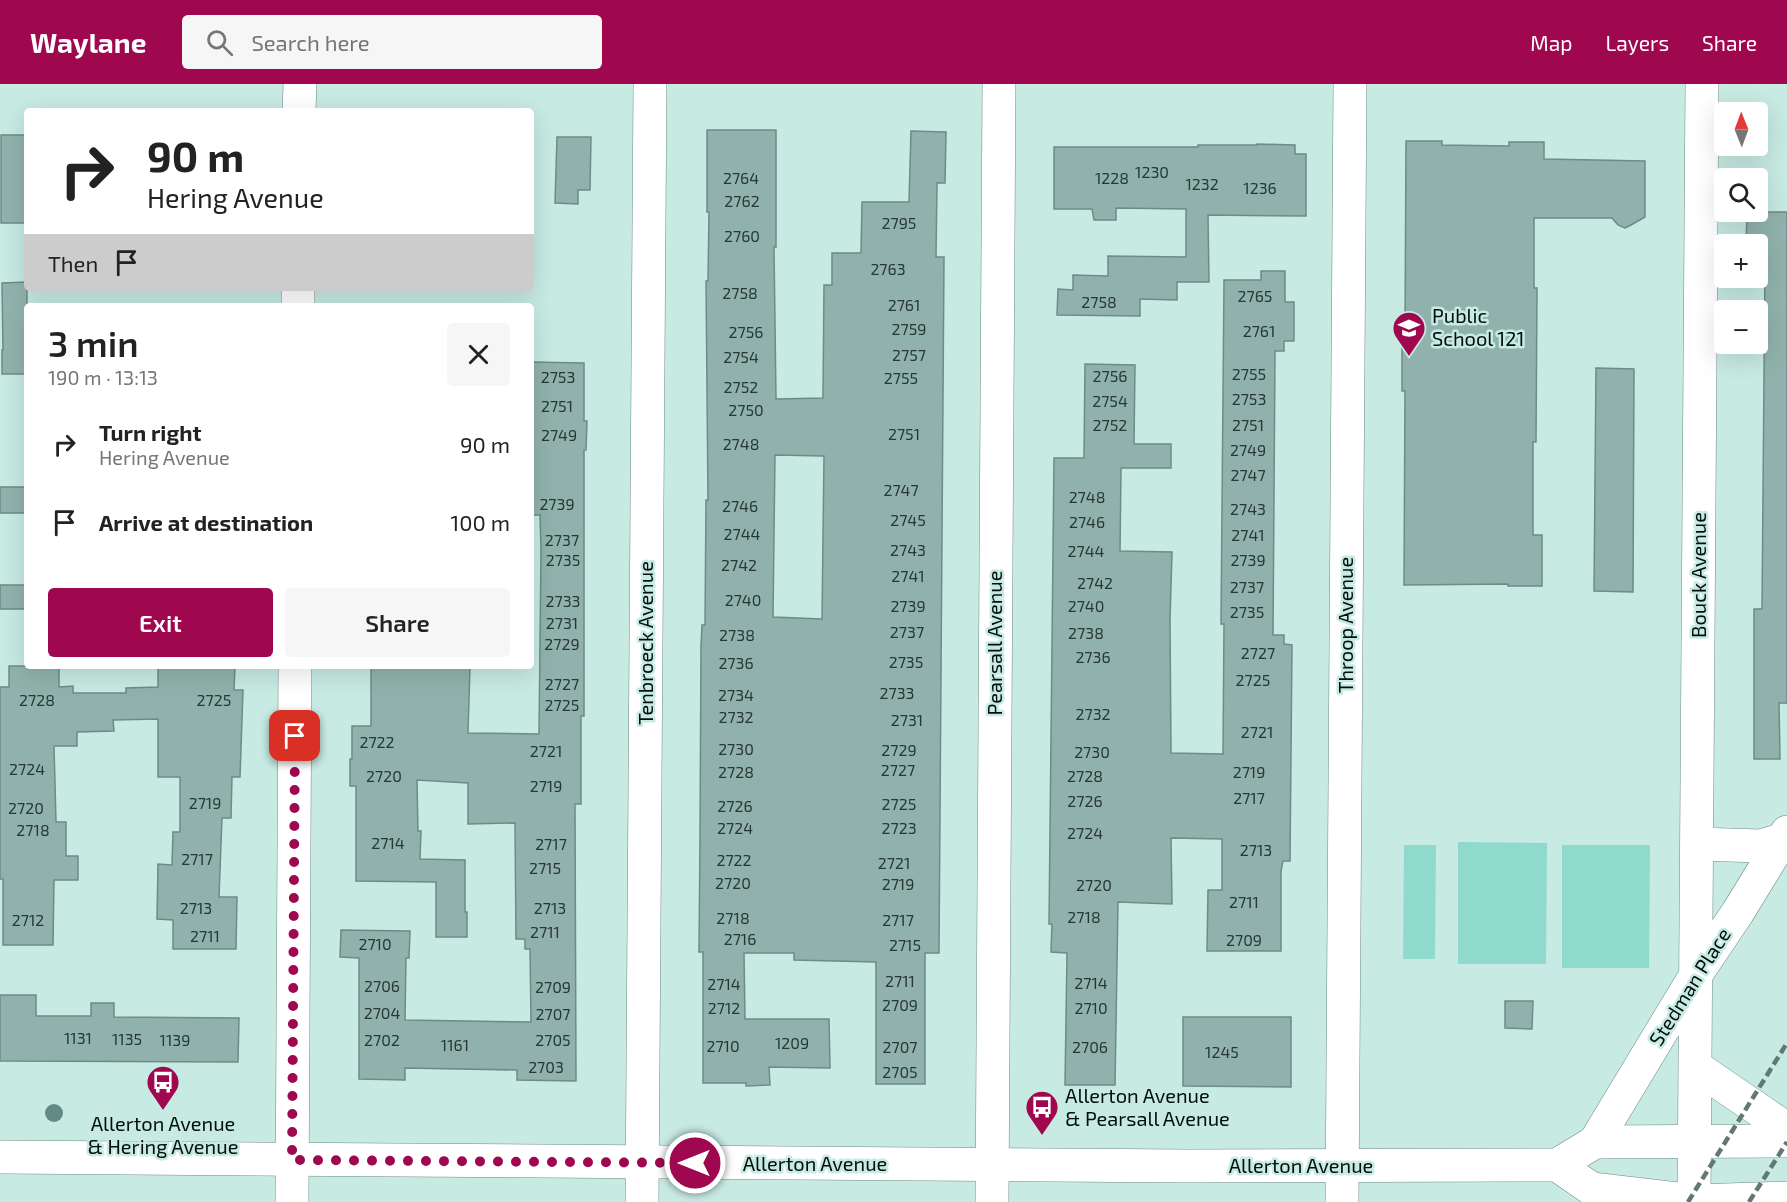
<!DOCTYPE html>
<html lang="en">
<head>
<meta charset="utf-8">
<style>
  :root { --surface:#fff; --page:#f6f6f6; --text:#222; --muted:#767676; --accent:#9f074f }
  body { margin:0; font-family:"Exo 2",sans-serif; background:var(--page); color:var(--text); height:100vh; display:flex; flex-direction:column; font-size:22px; white-space:nowrap }
  * { box-sizing:border-box; margin:0 }
  p { font-size:20px; color:var(--muted) }
  .icon { flex:none; width:33px; height:33px; fill:none; stroke:currentColor; stroke-width:2; stroke-linecap:round; stroke-linejoin:round }
  .map { position:relative; flex:1; overflow:hidden }
  .panel { position:absolute; left:24px; top:219px; width:510px; height:366px; display:flex; flex-direction:column; background:var(--surface); border-radius:6px; box-shadow:0 6px 24px #0002 }
  .panel>* { flex:none }
  .top-card { position:absolute; left:24px; top:24px; width:510px; height:183px; border-radius:6px; box-shadow:0 6px 24px #0002; background:#fff; color:var(--text); overflow:hidden }
  .needle { width:39px; rotate:359deg }
  .fabs { position:absolute; left:1714px; top:18px; display:grid; gap:12px }
  .fabs a { display:grid; place-items:center; width:54px; height:54px; border-radius:6px; background:var(--surface); box-shadow:0 6px 24px #0002; font-size:30px }
  .pin { position:absolute; display:grid; place-items:center; width:51px; height:51px; color:#fff; margin:-26px; border-radius:12px; box-shadow:0 3px 9px #0006 }
  .me { position:absolute; width:66px; margin:-33px; rotate:270deg; stroke-linejoin:round; filter:drop-shadow(0 0 4px #0008) }
  .turn { display:flex; align-items:center; gap:21px; height:126px; padding:0 24px; font-size:27px }
  .turn .icon { width:78px; height:78px; stroke-width:2.5 }
  .turn b { display:block; font-size:42px; line-height:51px }
  .then { display:flex; align-items:center; height:57px; padding:0 24px; background:#0003; gap:12px; font-size:22px }
  .round { display:grid; place-items:center; flex:none; width:63px; height:63px; border-radius:6px; background:var(--page) }
  .headline { display:flex; align-items:center; justify-content:space-between; height:102px; padding:0 24px }
  h1 { font-size:36px; font-weight:600; line-height:45px }
  .primary-button { display:flex; gap:12px; margin-top:auto; padding:12px 24px }
  .primary-button a { flex:1; height:69px; border-radius:6px; background:var(--accent); color:#fff; font-size:24px; font-weight:600; line-height:69px; text-align:center }
  .primary-button a+a { background:var(--page); color:var(--text) }
  ul { padding:0; list-style:none }
  li { display:flex; align-items:center; gap:18px; height:78px; padding:0 24px }
  li div { flex:1 }
  li b { display:block; font-size:22px }
  li em { font-style:normal }
  header { display:flex; align-items:center; gap:36px; box-sizing:border-box; height:84px; padding:0 30px; background:var(--accent); color:#fff }
  header strong { font-size:28px }
  nav { display:flex; gap:33px; margin-inline-start:auto; font-size:21px }
  .search { width:420px; height:54px; background:var(--page); display:flex; align-items:center; gap:15px; box-sizing:border-box; padding:0 21px; border-radius:6px; color:var(--muted); font-size:22px }
  .map>svg:first-child { display:block }
</style>
</head>
<body>
<header>
<strong>Waylane</strong>
<div class="search"><svg class="icon" aria-label="search" viewBox="0 0 24 24"><circle cx="10" cy="10" r="6"/><path d="M15 15l6 6"/></svg>Search here</div>
<nav><a>Map</a><a>Layers</a><a>Share</a></nav>
</header>
<div class="map">
<svg width="1787" height="1118" viewBox="0 0 1787 1118">
  <rect width="100%" height="100%" fill="#c7eae3"/>
  <path fill="#90dacd" d="M1458,758L1547,759L1546,880H1458Z
    M1404,761H1436L1435,875H1403Z
    M1562,761H1650L1649,884H1562Z"/>
  <path fill="#91b2ac" stroke="#6c8c86" stroke-width="1.5" fill-rule="evenodd" d="M707,46H776V163H774L776,315L823,314L824,201H832V169H861L862,118H909L911,47L946,48L945,99H937L936,173H944L939,869H925V1000H876V878L794,876V869H744L745,935H829L830,984L769,983L770,1001L746,1002V999H703V868H699L700,755L701,562L702,541H705L706,416H708L706,197H708L709,128H707ZM775,371L824,372L822,535L773,533Z
    M1,51H27V139H1Z
    M557,53H591L590,106H578V120L555,119Z
    M1406,57H1442V61L1509,62V58H1544V75L1645,77V133L1631,141L1625,144L1618,141L1612,134H1534V204H1537L1536,358H1533V451H1542V502H1508V500L1404,501L1405,307H1402V253H1405Z
    M1257,60L1295,61V70H1306V132L1208,131L1209,198H1177V216L1140,215V232L1057,231L1058,205L1073,206V191L1108,192V172L1186,173V125L1116,124V136H1094L1092,125H1054V63H1198V61H1257Z
    M1747,128H1787V619H1779L1780,675H1754V525H1762L1765,175H1758V160H1746Z
    M1261,187H1285V218H1294V257H1284V267H1275L1273,551H1284V560L1292,561L1290,777H1283L1281,787V867H1207L1208,806H1222V755L1171,754L1172,820L1118,818L1115,1001H1065L1067,869L1051,868L1052,840H1049L1054,374H1084L1085,280L1135,281L1134,360H1171V384H1121L1120,467L1172,468L1170,536L1171,669L1223,670L1224,540H1221L1224,196H1261Z
    M27,198V290H2V266H3L2,199Z
    M531,278L584,279V337H587L586,366H584V632H581V720H575L576,997L517,996V986L405,984V996L359,995V874L340,873L341,846L410,847L409,874H406L405,936L531,938L530,865H525V855H516L515,739L468,740V699L417,696L418,747H421L420,775L465,776V828H467V853H436V798L356,797V702H350V675H352V642H371V582H470L468,649L539,650L541,466L540,431H531Z
    M1596,284L1634,285L1633,508L1594,507Z
    M0,403H27V429H0Z
    M0,501H27V525H0Z
    M9,582H59V603L73,602V609H126V604L158,603V582H235L234,606H243L240,693H232L231,734H222L219,813H237L236,865H173V836L157,835L158,780L172,781L173,748H180V693H158V635L113,636L114,647L77,648V662H54L56,738H66V772H78V796H54L53,861H3V795H0V603H9Z
    M0,911H36V932H91V919H114V933L239,934L238,978L0,977Z
    M1505,917H1533L1532,945L1505,944Z
    M1183,933H1291V1003L1183,1002Z"/>
  <g fill="none" stroke-linecap="round" stroke-linejoin="round">
    <defs>
      <path id="minor" d="M299,27L300,0
        M298,222V204
        M1697,760L1760,762L1781,756
        M1696,983L1787,1045
        M1595,1058L1697,889L1738,828L1787,748
        M1694,1117L1702,0
        M292,1118L295,582
        M642,1118L650,0
        M992,1118L999,0
        M1342,1118L1350,0"/>
      <path id="secondary" d="M0,1073L1186,1082L1557,1081L1595,1058L1787,1057
        M1557,1081L1592,1105L1694,1117L1787,1114"/>
    </defs>
    <use href="#minor" stroke="#6b8b84" stroke-width="34"/>
    <use href="#secondary" stroke="#6b8b84" stroke-width="34"/>
    <use href="#minor" stroke="#fff" stroke-width="33"/>
    <use href="#secondary" stroke="#fff" stroke-width="33"/>
    <path stroke="#617873" stroke-width="4.5" stroke-dasharray="9 4.5" stroke-linecap="butt" d="M1688,1118L1787,959
      M1749,1118L1787,1058"/>
  </g>
  <circle fill="#638b84" cx="54" cy="1029" r="9"/>
  <g fill="none" stroke-linecap="round" stroke-linejoin="round">
    <path stroke="#9f074f" stroke-width="10" stroke-dasharray="0 18" d="M295,652L292,1076L695,1079"/>
  </g>
  <defs>
    <symbol id="school-pin" viewBox="-11 -11 22 30"><path d="M0 17L-7.5 6A9.5 9.5 0 1 1 7.5 6Z" fill="#9f074f" stroke="#c7eae3"/><path d="M0-5L7-2L0 1L-7-2ZM-4 1L0 2.5L4 1V4Q0 6-4 4Z" fill="#fff"/></symbol>
    <symbol id="bus-pin" viewBox="-11 -11 22 30"><path d="M0 17L-7.5 6A9.5 9.5 0 1 1 7.5 6Z" fill="#9f074f" stroke="#c7eae3"/><path d="M-5-6H5V4H4V6H2V4H-2V6H-4V4H-5ZM-3.5-4V0h7V-4ZM-3.5 1.2v1.5H-2V1.2ZM2 1.2v1.5H3.5V1.2Z" fill="#fff"/></symbol>
  </defs>
  <g fill-rule="evenodd">
    <use href="#school-pin" x="1390" y="225" width="38" height="52"/>
    <use href="#bus-pin" x="144" y="979" width="38" height="52"/>
    <use href="#bus-pin" x="1023" y="1004" width="38" height="52"/>
  </g>
  <g text-anchor="middle" stroke-width="5" stroke-linejoin="round" paint-order="stroke">
    <g font-size="16" fill="#273835">
      <text x="1152" y="94">1230</text>
      <text x="741" y="100">2764</text>
      <text x="1112" y="100">1228</text>
      <text x="1202" y="106">1232</text>
      <text x="1260" y="110">1236</text>
      <text x="742" y="123">2762</text>
      <text x="899" y="145">2795</text>
      <text x="742" y="158">2760</text>
      <text x="888" y="191">2763</text>
      <text x="740" y="215">2758</text>
      <text x="1255" y="218">2765</text>
      <text x="1099" y="224">2758</text>
      <text x="904" y="227">2761</text>
      <text x="909" y="251">2759</text>
      <text x="1259" y="253">2761</text>
      <text x="746" y="254">2756</text>
      <text x="909" y="277">2757</text>
      <text x="741" y="279">2754</text>
      <text x="1249" y="296">2755</text>
      <text x="1110" y="298">2756</text>
      <text x="558" y="299">2753</text>
      <text x="901" y="300">2755</text>
      <text x="741" y="309">2752</text>
      <text x="1249" y="321">2753</text>
      <text x="1110" y="323">2754</text>
      <text x="557" y="328">2751</text>
      <text x="746" y="332">2750</text>
      <text x="1110" y="347">2752</text>
      <text x="1248" y="347">2751</text>
      <text x="904" y="356">2751</text>
      <text x="559" y="357">2749</text>
      <text x="741" y="366">2748</text>
      <text x="1248" y="372">2749</text>
      <text x="1248" y="397">2747</text>
      <text x="901" y="412">2747</text>
      <text x="1087" y="419">2748</text>
      <text x="557" y="426">2739</text>
      <text x="740" y="428">2746</text>
      <text x="1248" y="431">2743</text>
      <text x="908" y="442">2745</text>
      <text x="1087" y="444">2746</text>
      <text x="742" y="456">2744</text>
      <text x="1248" y="457">2741</text>
      <text x="562" y="462">2737</text>
      <text x="908" y="472">2743</text>
      <text x="1086" y="473">2744</text>
      <text x="563" y="482">2735</text>
      <text x="1248" y="482">2739</text>
      <text x="739" y="487">2742</text>
      <text x="908" y="498">2741</text>
      <text x="1095" y="505">2742</text>
      <text x="1247" y="509">2737</text>
      <text x="743" y="522">2740</text>
      <text x="563" y="523">2733</text>
      <text x="908" y="528">2739</text>
      <text x="1086" y="528">2740</text>
      <text x="1247" y="534">2735</text>
      <text x="562" y="545">2731</text>
      <text x="907" y="554">2737</text>
      <text x="1086" y="555">2738</text>
      <text x="737" y="557">2738</text>
      <text x="562" y="566">2729</text>
      <text x="1258" y="575">2727</text>
      <text x="1093" y="579">2736</text>
      <text x="906" y="584">2735</text>
      <text x="736" y="585">2736</text>
      <text x="1253" y="602">2725</text>
      <text x="562" y="606">2727</text>
      <text x="897" y="615">2733</text>
      <text x="736" y="617">2734</text>
      <text x="37" y="622">2728</text>
      <text x="214" y="622">2725</text>
      <text x="562" y="627">2725</text>
      <text x="1093" y="636">2732</text>
      <text x="736" y="639">2732</text>
      <text x="907" y="642">2731</text>
      <text x="1257" y="654">2721</text>
      <text x="377" y="664">2722</text>
      <text x="736" y="671">2730</text>
      <text x="899" y="672">2729</text>
      <text x="546" y="673">2721</text>
      <text x="1092" y="674">2730</text>
      <text x="27" y="691">2724</text>
      <text x="898" y="692">2727</text>
      <text x="736" y="694">2728</text>
      <text x="1249" y="694">2719</text>
      <text x="384" y="698">2720</text>
      <text x="1085" y="698">2728</text>
      <text x="546" y="708">2719</text>
      <text x="1249" y="720">2717</text>
      <text x="1085" y="723">2726</text>
      <text x="205" y="725">2719</text>
      <text x="899" y="726">2725</text>
      <text x="735" y="728">2726</text>
      <text x="26" y="730">2720</text>
      <text x="735" y="750">2724</text>
      <text x="899" y="750">2723</text>
      <text x="33" y="752">2718</text>
      <text x="1085" y="755">2724</text>
      <text x="388" y="765">2714</text>
      <text x="551" y="766">2717</text>
      <text x="1256" y="772">2713</text>
      <text x="197" y="781">2717</text>
      <text x="734" y="782">2722</text>
      <text x="894" y="785">2721</text>
      <text x="545" y="790">2715</text>
      <text x="733" y="805">2720</text>
      <text x="898" y="806">2719</text>
      <text x="1094" y="807">2720</text>
      <text x="1244" y="824">2711</text>
      <text x="196" y="830">2713</text>
      <text x="550" y="830">2713</text>
      <text x="1084" y="839">2718</text>
      <text x="733" y="840">2718</text>
      <text x="28" y="842">2712</text>
      <text x="898" y="842">2717</text>
      <text x="545" y="854">2711</text>
      <text x="205" y="858">2711</text>
      <text x="740" y="861">2716</text>
      <text x="1244" y="862">2709</text>
      <text x="375" y="866">2710</text>
      <text x="905" y="867">2715</text>
      <text x="900" y="903">2711</text>
      <text x="1091" y="905">2714</text>
      <text x="724" y="906">2714</text>
      <text x="382" y="908">2706</text>
      <text x="553" y="909">2709</text>
      <text x="900" y="927">2709</text>
      <text x="724" y="930">2712</text>
      <text x="1091" y="930">2710</text>
      <text x="382" y="935">2704</text>
      <text x="553" y="936">2707</text>
      <text x="78" y="960">1131</text>
      <text x="127" y="961">1135</text>
      <text x="175" y="962">1139</text>
      <text x="382" y="962">2702</text>
      <text x="553" y="962">2705</text>
      <text x="792" y="965">1209</text>
      <text x="455" y="967">1161</text>
      <text x="723" y="968">2710</text>
      <text x="900" y="969">2707</text>
      <text x="1090" y="969">2706</text>
      <text x="1222" y="974">1245</text>
      <text x="546" y="989">2703</text>
      <text x="900" y="994">2705</text>
    </g>
    <g font-size="20" fill="#040f0d" stroke="#c7eae3" text-anchor="start">
      <text x="1432" y="239">Public<tspan x="1432" dy="23">School 121</tspan></text>
      <text x="1065" y="1019">Allerton Avenue<tspan x="1065" dy="23">&amp; Pearsall Avenue</tspan></text>
      <text x="163" y="1047" text-anchor="middle">Allerton Avenue<tspan x="163" dy="23">&amp; Hering Avenue</tspan></text>
    </g>
    <g font-size="20" fill="#040f0d" stroke="#c7eae3">
      <text transform="translate(1699 491) rotate(-90)" y="7">Bouck Avenue</text>
      <text transform="translate(1346 541) rotate(-90)" y="7">Throop Avenue</text>
      <text transform="translate(646 559) rotate(-90)" y="7">Tenbroeck Avenue</text>
      <text transform="translate(995 559) rotate(-90)" y="7">Pearsall Avenue</text>
      <text transform="translate(1690 903) rotate(-58)" y="7">Stedman Place</text>
      <text x="815" y="1087">Allerton Avenue</text>
      <text x="1301" y="1089">Allerton Avenue</text>
    </g>
  </g>
</svg>
<div class="fabs">
<a><svg class="needle" viewBox="-14 -14 28 28"><path d="M0-13l5 13h-10z" fill="#e53935"/><path d="M0 13l5-13h-10z" fill="#767676"/></svg></a>
<a><svg class="icon" aria-label="search" viewBox="0 0 24 24"><circle cx="10" cy="10" r="6"/><path d="M15 15l6 6"/></svg></a>
<a>+</a>
<a>−</a>
</div>
<div class="pin" style="left:295px;top:652px;background:#d93025"><svg class="icon" aria-label="arrive" viewBox="0 0 24 24"><path d="M6 21V4h12l-3 4 3 4H6"/></svg></div>
<svg class="me" style="left:695px;top:1079px" viewBox="-20 -20 40 40"><circle r="17" fill="#9f074f" stroke="#fff" stroke-width="3"/><path d="M0-11L8 9 0 5-8 9z" fill="#fff"/></svg>
<div class="top-card">
<div class="turn"><svg class="icon" aria-label="right" viewBox="0 0 24 24"><path d="M7 20v-9h11M14 6l5 5-5 5"/></svg><div><b>90 m</b>Hering Avenue</div></div>
<div class="then">Then<svg class="icon" aria-label="arrive" viewBox="0 0 24 24"><path d="M6 21V4h12l-3 4 3 4H6"/></svg></div>
</div>
<section class="panel">
<div class="headline"><div><h1>3 min</h1><p>190 m · 13:13</p></div><a class="round"><svg class="icon" aria-label="close" viewBox="0 0 24 24"><path d="M6 6l12 12M18 6L6 18"/></svg></a></div>
<ul>
<li><svg class="icon" aria-label="right" viewBox="0 0 24 24"><path d="M7 20v-9h11M14 6l5 5-5 5"/></svg><div><b>Turn right</b><p>Hering Avenue</p></div><em>90 m</em></li>
<li><svg class="icon" aria-label="arrive" viewBox="0 0 24 24"><path d="M6 21V4h12l-3 4 3 4H6"/></svg><div><b>Arrive at destination</b></div><em>100 m</em></li>
</ul>
<div class="primary-button"><a>Exit</a><a>Share</a></div>
</section>
</div>
</body>
</html>
